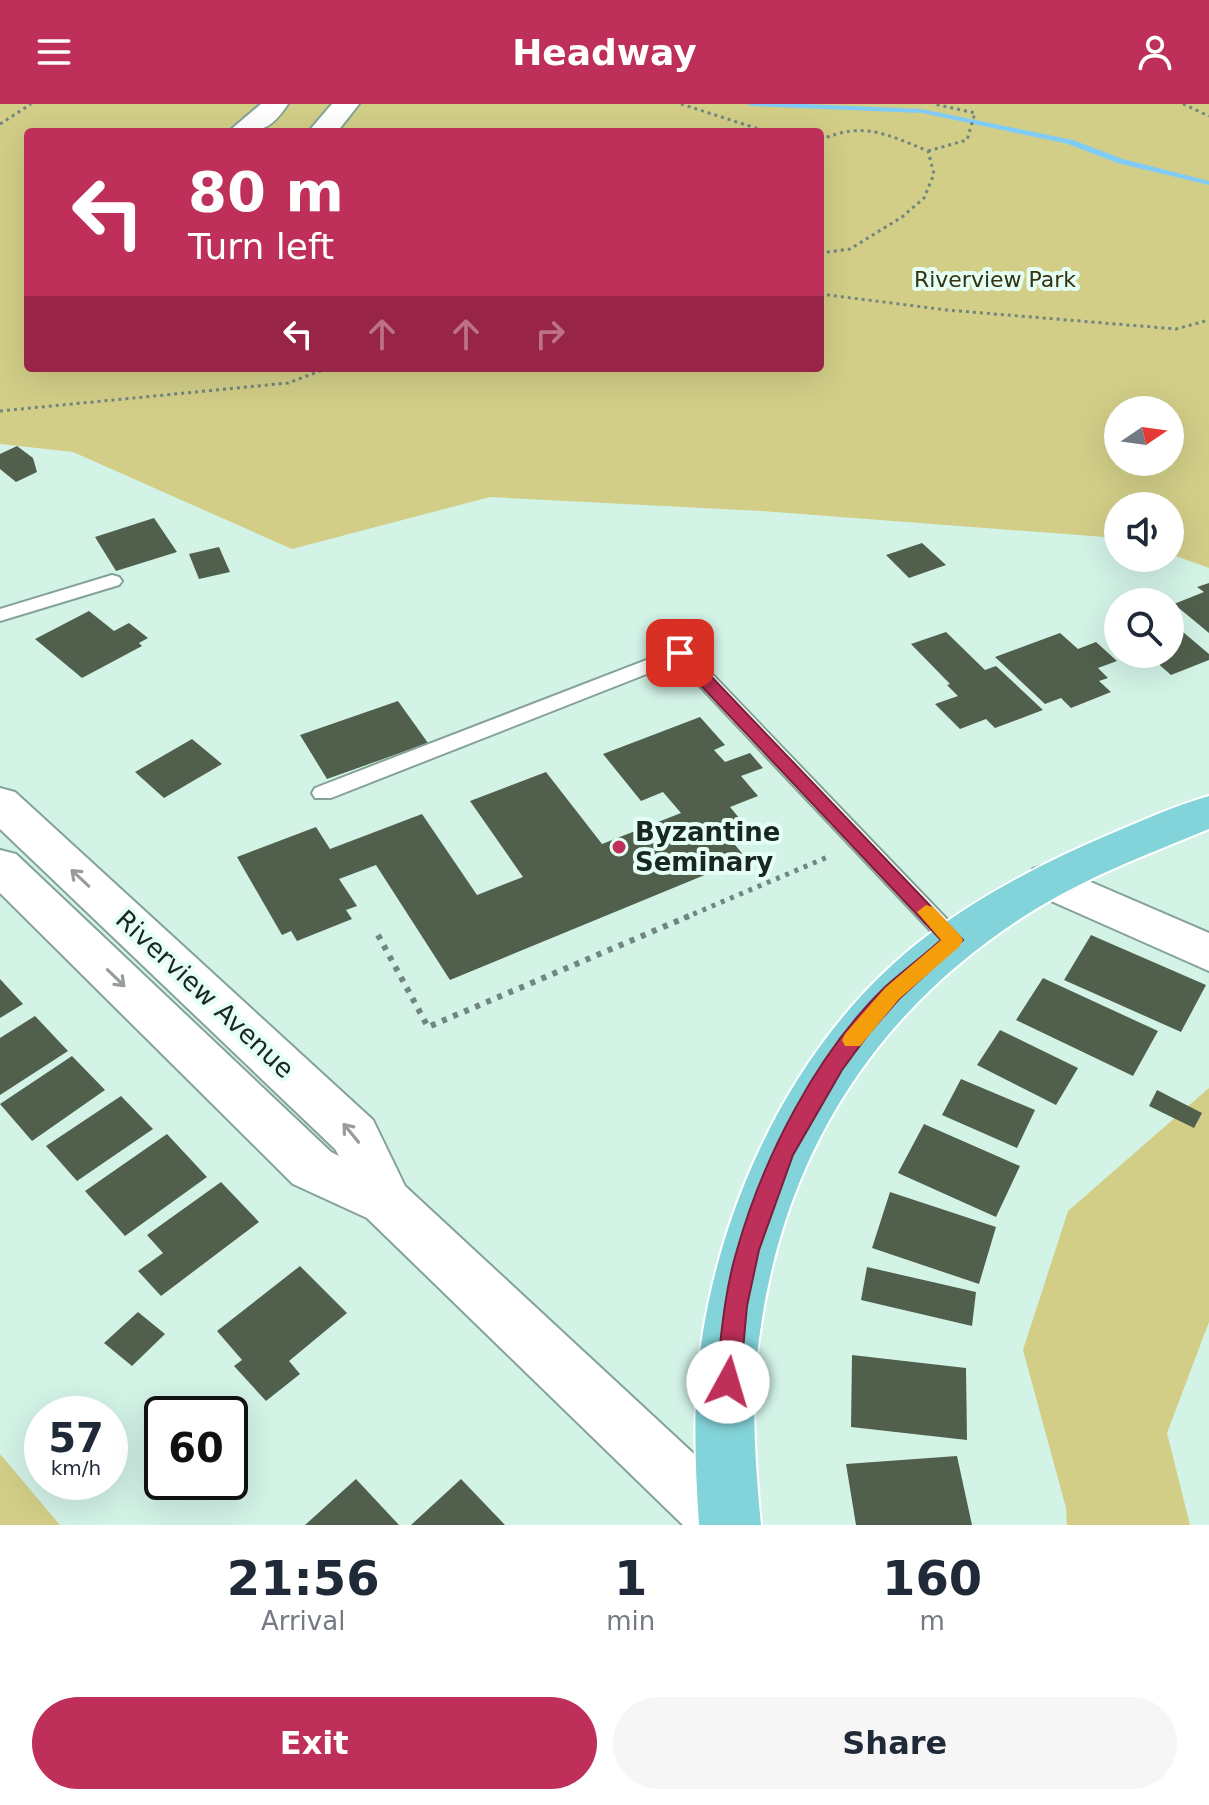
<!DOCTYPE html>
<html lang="en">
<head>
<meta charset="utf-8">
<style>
  :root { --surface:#fff; --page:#f6f6f7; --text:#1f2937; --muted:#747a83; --accent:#be2f59 }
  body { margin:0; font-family:"DejaVu Sans",sans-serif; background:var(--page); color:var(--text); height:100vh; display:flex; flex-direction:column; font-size:30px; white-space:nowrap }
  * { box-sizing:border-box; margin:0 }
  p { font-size:26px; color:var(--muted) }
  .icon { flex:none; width:44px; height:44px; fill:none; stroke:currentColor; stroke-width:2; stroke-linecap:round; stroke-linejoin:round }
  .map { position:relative; height:1421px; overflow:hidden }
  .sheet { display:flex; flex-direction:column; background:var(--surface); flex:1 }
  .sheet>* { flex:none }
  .guide { position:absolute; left:24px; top:24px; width:800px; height:244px; border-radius:8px; box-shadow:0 8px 32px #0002; background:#be2f59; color:#fff; overflow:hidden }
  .needle { width:52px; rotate:77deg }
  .tools { position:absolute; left:1104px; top:292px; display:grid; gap:16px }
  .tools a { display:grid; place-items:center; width:80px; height:80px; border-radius:50%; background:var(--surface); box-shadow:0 8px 32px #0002; font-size:40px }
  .speed { position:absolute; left:24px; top:1292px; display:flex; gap:16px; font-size:40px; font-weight:700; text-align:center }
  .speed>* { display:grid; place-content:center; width:104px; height:104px; border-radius:50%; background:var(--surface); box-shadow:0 8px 32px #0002; line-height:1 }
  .speed small { font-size:20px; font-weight:400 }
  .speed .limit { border:4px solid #111; border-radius:12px; background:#fff; color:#111 }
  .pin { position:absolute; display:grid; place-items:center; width:68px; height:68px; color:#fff; margin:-34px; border-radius:16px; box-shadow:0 4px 12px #0006 }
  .me { position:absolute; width:88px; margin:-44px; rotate:6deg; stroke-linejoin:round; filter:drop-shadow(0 0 6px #0008) }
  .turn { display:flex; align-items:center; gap:28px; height:168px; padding:0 32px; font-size:36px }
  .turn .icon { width:104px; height:104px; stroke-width:2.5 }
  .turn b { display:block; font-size:56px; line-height:68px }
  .lanes { display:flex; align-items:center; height:76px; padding:0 32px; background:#0003; justify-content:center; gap:40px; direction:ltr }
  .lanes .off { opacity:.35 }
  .eta { display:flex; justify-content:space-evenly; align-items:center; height:136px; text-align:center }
  .eta b { font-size:48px; font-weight:600; line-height:56px }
  .action { display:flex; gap:16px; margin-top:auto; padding:16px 32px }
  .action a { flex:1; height:92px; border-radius:48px; background:var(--accent); color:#fff; font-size:32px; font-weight:600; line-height:92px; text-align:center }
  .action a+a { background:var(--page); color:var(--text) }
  header { display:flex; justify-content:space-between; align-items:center; height:104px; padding:0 32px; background:var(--accent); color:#fff; font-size:36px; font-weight:600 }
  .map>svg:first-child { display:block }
</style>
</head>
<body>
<header><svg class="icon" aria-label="menu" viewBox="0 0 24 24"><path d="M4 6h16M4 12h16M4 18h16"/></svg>Headway<svg class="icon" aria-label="person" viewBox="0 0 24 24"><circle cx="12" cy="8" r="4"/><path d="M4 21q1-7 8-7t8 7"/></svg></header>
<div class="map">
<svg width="1209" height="1421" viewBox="0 0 1209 1421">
  <rect width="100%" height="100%" fill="#d3f3e7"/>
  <path fill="#d2ce88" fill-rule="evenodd" d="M0,0H1209V464L1170,450V402H1118V434L761,407L490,393L292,445L73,348L0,340ZM28,28H820V264H28ZM1118,306H1170V358H1118Z
    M1209,984V1218L1167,1329L1190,1421H1067L1066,1404L1023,1246L1068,1107Z
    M0,1350L60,1421H0Z"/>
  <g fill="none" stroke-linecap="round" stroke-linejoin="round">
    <path fill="#80ccf7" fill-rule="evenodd" d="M747,0H805L922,5L1073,36L1123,55L1209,77V81L1117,59L1068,40L922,9L751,2Z"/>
  </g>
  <path fill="#51604c" d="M17,342L33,354L37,368L16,378L0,365V350Z
    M154,414L177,448L116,467L95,433Z
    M922,439L946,461L909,474L886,451Z
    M219,443L230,468L199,475L189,450Z
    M1209,479V529L1174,500L1204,488L1197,483Z
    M89,507L114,527L129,519L148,534L139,539L142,542L82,574L35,535Z
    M1170,517L1209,550V556L1171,571L1147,550H1170Z
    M946,528L985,566L996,562L1043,606L995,624L986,615L960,625L935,600L958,592L947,581L950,580L911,540Z
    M1060,529L1078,545L1096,538L1117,557L1098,564L1108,574L1099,577L1111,588L1071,604L1061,594L1045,600L995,553Z
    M398,597L428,639L327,675L300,631Z
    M700,613L725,641L714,646L725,658L750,649L763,664L741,672L758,692L730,703L740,715L720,723L746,754L450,876L376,761L339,775L357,802L346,806L352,815L297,837L291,827L282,831L237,753L316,723L330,745L422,710L477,791L523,773L470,697L546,668L602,740L681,709L663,688L641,697L603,650Z
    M192,635L222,660L164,694L135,668Z
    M1091,831L1206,881L1181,928L1064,876Z
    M1043,874L1158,927L1133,972L1016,916Z
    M0,875L23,900L0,914Z
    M35,912L68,947L0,991V934Z
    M1000,926L1078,964L1056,1001L977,961Z
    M72,952L105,986L32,1037L0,1000Z
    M961,975L1035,1006L1017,1044L942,1011Z
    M1157,986L1202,1009L1194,1024L1149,1002Z
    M121,992L153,1025L77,1077L46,1042Z
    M924,1020L1020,1062L996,1113L898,1069Z
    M167,1030L207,1073L125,1132L85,1087Z
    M221,1078L259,1118L161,1192L138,1167L163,1149L147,1131Z
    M890,1088L996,1123L979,1180L872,1144Z
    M300,1162L347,1209L289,1257L300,1270L266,1297L234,1262L242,1256L217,1227Z
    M867,1163L976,1188L972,1222L861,1196Z
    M138,1208L165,1230L132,1262L104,1239Z
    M852,1251L966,1264L967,1336L851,1323Z
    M957,1352L972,1421H856L846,1360Z
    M356,1375L399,1421H305Z
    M461,1375L505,1421H411Z"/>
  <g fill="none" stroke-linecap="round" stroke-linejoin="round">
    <defs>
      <path id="service" d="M112,471L119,473L122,477L119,481L0,517V505Z
        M680,543L687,544L961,830L965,836L961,842L953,845L945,842L677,558L331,694H315L312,689L315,684Z"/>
      <path id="minor" d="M261,0H288C270,27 260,28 228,28Z
        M332,0H359L337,28H308Z
        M0,684L15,688L373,1016L405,1082L748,1400L757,1421H683L367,1114L293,1080L0,789V746L16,750L331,1048L339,1052L335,1045L0,725Z
        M1049,760L1209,829V867L1033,789L1026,777L1033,765Z"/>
      <path id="primary" d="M1209,692V725C1146,751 1081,775 1023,813C874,909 784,1052 760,1228C750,1291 755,1357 761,1421H699C695,1357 692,1291 703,1228C728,1077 805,924 928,831C984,790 1044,758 1108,731C1141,717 1174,702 1209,692Z"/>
    </defs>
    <use href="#service" stroke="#84a296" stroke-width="4"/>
    <use href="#minor" stroke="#84a296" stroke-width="4"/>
    <use href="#primary" stroke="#fff" stroke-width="4"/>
    <path stroke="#71867e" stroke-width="3" stroke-dasharray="3 4" stroke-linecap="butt" d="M681,0L768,28
      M1183,0L1209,12
      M0,20L31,0
      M820,36C864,17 886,30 928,47L934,70L924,94L902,113L850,145L820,149
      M928,47L967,36L975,9L934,0
      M820,190L947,206L1176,225L1209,216
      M0,307L288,279L328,264"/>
    <path stroke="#71867e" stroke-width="5" stroke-dasharray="4 6" stroke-linecap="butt" d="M684,814L830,752"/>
    <path stroke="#71867e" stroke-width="6" stroke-dasharray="5 7" stroke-linecap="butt" d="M378,831L428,923L689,812"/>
    <use href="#service" fill="#fff" fill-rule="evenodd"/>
    <use href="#minor" fill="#fff" fill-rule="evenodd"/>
    <use href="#primary" fill="#82d4da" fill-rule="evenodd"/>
  </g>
  <defs><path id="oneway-shaft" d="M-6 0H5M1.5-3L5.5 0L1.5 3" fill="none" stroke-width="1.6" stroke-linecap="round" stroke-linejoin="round" transform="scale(2)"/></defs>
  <g stroke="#989d9b">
    <use href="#oneway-shaft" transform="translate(80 774) rotate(-137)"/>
    <use href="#oneway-shaft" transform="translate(116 874) rotate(44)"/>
    <use href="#oneway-shaft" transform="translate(351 1029) rotate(-129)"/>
  </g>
  <path fill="#be2f59" stroke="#7c1f3a" stroke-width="2" d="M680,544L685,545L963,836L899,895L870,928L842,966L793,1051L759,1146L747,1202L740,1278L736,1286L728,1289L719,1286L716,1278C721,1234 724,1189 737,1146C763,1054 816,950 885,883C903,867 923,852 941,836L674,553L671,549Z"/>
  <path fill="#f59e0b" d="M926,801L933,803L960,831L963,836L960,842L899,895L860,942H845L842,936L845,930L885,884L941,836L917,808Z"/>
  <circle fill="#be2f59" stroke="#e5fff5" stroke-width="3" cx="619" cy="743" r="8"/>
  <g text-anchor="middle" stroke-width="8" stroke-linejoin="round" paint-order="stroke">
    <g font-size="22" fill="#343210" stroke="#e5fff5">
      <text x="995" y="183">Riverview Park</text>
    </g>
    <g font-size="26" font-weight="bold" fill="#1a2621" stroke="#e5fff5" text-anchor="start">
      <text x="635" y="737">Byzantine<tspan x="635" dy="30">Seminary</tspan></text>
    </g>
    <g font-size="26" fill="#1a2621" stroke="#e5fff5">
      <text transform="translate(205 890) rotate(43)" y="9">Riverview Avenue</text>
    </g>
  </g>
</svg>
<div class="tools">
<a><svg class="needle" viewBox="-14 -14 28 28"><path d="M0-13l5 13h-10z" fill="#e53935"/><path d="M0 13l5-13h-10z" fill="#747a83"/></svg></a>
<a><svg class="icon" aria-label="sound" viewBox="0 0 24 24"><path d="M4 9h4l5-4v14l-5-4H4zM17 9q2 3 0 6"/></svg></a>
<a><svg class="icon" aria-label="search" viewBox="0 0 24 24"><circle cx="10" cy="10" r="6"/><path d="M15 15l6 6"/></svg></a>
</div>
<div class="speed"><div>57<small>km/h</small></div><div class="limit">60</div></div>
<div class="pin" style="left:680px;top:549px;background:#d93025"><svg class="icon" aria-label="arrive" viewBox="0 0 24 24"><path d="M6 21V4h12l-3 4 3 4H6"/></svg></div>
<svg class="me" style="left:728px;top:1278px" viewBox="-20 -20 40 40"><circle r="19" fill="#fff"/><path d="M0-13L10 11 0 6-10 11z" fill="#be2f59"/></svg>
<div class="guide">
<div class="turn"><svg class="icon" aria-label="left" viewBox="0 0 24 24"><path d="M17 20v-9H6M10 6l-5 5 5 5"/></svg><div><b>80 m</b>Turn left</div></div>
<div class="lanes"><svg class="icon" aria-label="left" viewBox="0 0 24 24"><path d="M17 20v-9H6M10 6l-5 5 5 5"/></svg><svg class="icon off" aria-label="ahead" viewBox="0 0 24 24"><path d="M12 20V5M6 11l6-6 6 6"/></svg><svg class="icon off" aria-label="ahead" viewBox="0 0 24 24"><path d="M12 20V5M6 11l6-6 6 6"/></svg><svg class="icon off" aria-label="right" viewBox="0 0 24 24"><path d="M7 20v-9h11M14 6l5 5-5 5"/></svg></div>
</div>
</div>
<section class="sheet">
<div class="eta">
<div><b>21:56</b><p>Arrival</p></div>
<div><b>1</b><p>min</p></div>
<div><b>160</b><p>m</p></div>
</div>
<div class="action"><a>Exit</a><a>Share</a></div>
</section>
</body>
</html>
